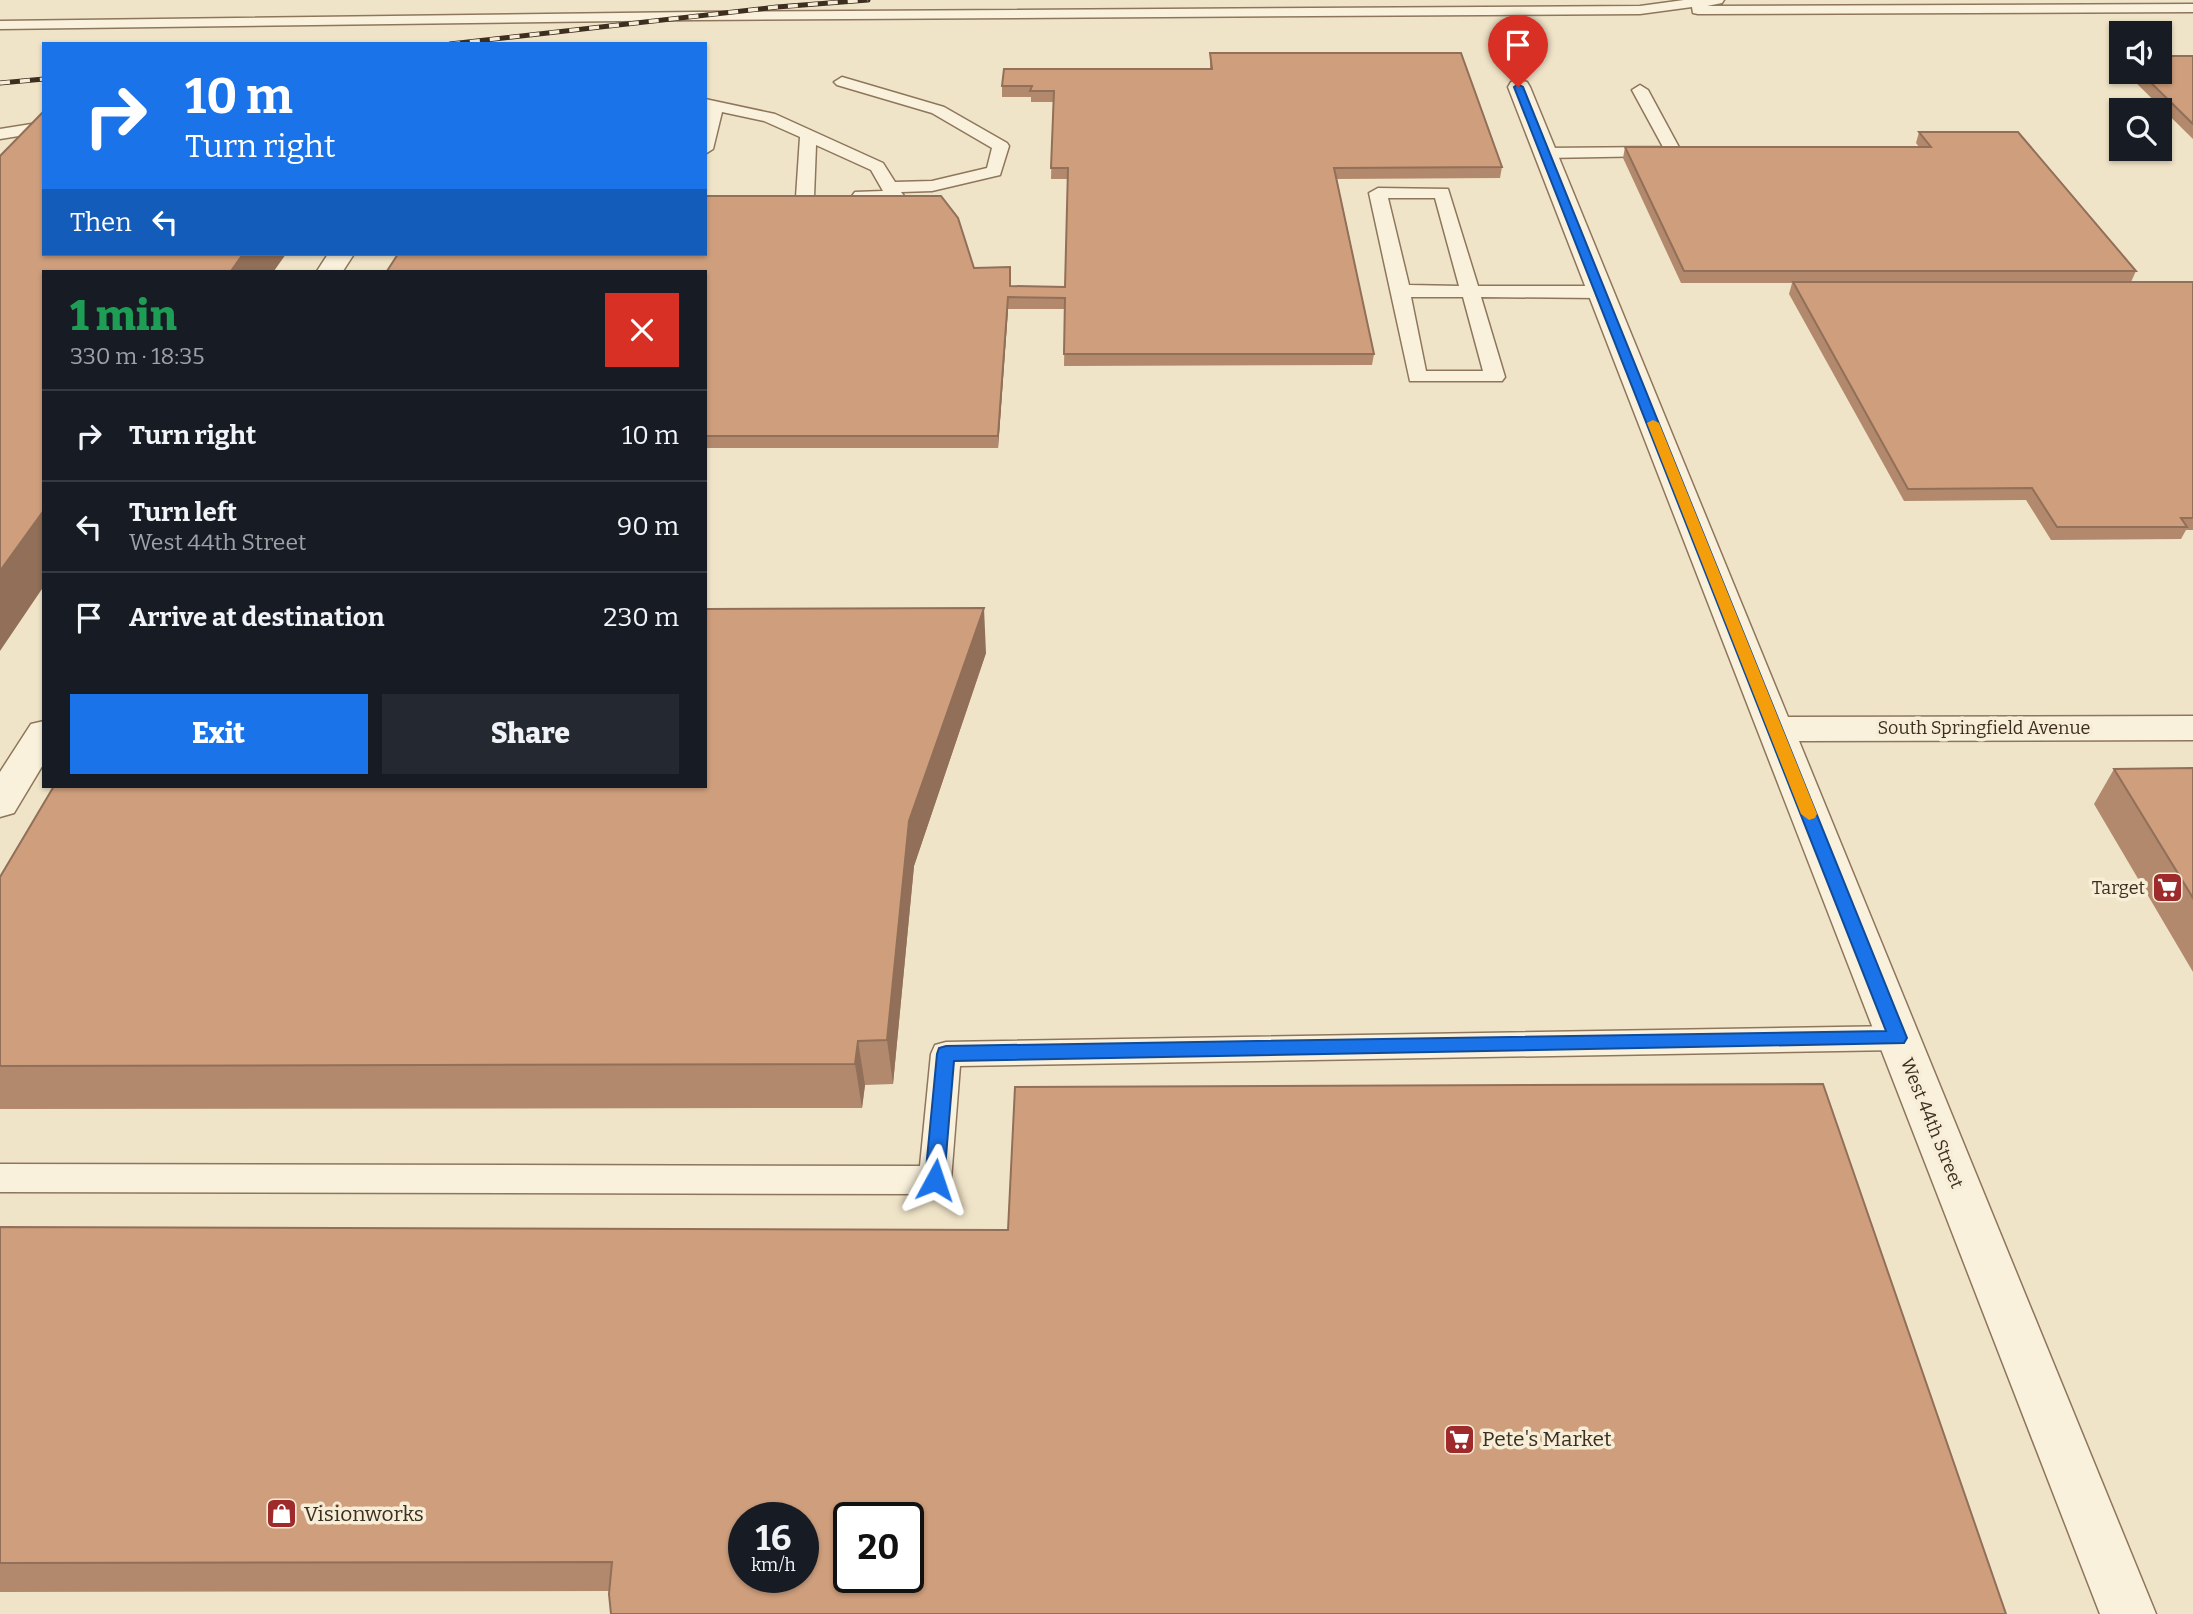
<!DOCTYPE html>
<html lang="en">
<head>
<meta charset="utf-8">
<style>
  :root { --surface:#171b24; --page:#242831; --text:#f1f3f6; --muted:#9ea1a6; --line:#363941; --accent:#1a73e8 }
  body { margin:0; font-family:Bitter,serif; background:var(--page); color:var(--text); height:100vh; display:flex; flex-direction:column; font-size:26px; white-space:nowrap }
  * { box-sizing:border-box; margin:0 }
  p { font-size:23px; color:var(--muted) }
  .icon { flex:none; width:38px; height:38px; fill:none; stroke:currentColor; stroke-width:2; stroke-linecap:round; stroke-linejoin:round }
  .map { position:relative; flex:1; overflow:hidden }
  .side { position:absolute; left:42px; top:270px; width:665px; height:518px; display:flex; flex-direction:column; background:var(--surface); border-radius:0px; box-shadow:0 2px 5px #0004 }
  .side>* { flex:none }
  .guide { position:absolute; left:42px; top:42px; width:665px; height:214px; border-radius:0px; box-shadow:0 2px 5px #0004; background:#1a73e8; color:#fff; overflow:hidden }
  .fabs { position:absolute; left:2109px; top:21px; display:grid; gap:14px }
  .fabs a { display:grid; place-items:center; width:63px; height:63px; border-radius:0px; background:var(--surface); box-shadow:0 2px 5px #0004; font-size:35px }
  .speed { position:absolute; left:728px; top:1502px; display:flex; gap:14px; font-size:35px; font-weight:700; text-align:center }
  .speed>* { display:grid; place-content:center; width:91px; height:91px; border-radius:50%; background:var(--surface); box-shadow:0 2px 5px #0004; line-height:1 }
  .speed small { font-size:18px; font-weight:400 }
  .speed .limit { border:4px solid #111; border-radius:10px; background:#fff; color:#111 }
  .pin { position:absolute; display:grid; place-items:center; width:60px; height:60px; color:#fff; margin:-72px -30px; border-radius:50% 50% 50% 0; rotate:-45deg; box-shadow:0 0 7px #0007 }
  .pin .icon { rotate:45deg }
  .me { position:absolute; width:77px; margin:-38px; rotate:5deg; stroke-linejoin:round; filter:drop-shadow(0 0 5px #0008) }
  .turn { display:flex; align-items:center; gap:24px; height:147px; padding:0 28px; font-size:32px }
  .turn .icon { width:91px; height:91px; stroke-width:2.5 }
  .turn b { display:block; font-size:49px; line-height:60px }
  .then { display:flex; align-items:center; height:66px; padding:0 28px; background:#0003; gap:14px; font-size:26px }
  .round { display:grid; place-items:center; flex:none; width:74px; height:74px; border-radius:0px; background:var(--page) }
  .headline { display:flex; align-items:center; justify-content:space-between; height:119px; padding:0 28px }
  h1 { font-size:42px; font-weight:800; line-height:52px; color:#1e9e55 }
  .primary-button { display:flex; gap:14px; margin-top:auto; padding:14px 28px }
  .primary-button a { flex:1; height:80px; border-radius:0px; background:var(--accent); color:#fff; font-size:28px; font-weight:800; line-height:80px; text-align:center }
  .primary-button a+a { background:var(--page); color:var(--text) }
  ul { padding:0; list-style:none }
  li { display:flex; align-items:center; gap:21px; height:91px; padding:0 28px; border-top:2px solid var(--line) }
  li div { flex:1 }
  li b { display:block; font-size:26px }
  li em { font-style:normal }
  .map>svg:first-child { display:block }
</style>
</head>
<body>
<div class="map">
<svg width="2193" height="1614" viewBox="0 0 2193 1614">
  <rect width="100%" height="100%" fill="#f0e4c8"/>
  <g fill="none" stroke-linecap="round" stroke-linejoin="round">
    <defs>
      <path id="service" d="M1684,0H1724L1722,3L1707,6L2193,4V12L1698,14L1693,13L1692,7L1640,14L695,20L0,29V21L695,12L1640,6Z
        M842,77L944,107L1007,143L1009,146L1000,175L932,191L901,192L904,196C895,205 861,205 852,196L855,192L883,191L871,170L816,145L814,197L805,202L796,197L800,137L764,121L722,112L713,149L705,154V99L775,114L883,163L895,182L932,181L987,168L992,148L932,113L837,85L834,82Z
        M1640,85L1648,90L1681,151L1679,155L1673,156L1666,152L1658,156L1545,158L1537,153L1545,148L1663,147L1632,90Z
        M44,122V132L0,139V129Z
        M1378,188L1448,189L1478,286H1600L1609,292L1600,298L1481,297L1505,377L1502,381H1410L1369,193ZM1388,198H1435L1459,286L1409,285ZM1411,297H1463L1483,371H1426Z
        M1898,1026L1908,1030L1913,1038L1908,1046L1898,1050L960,1066L951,1180L946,1190L935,1194L0,1192V1164L920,1166L931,1054L935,1045L946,1042Z"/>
      <path id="minor" d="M1519,80L1527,82L1530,87L1788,717L2193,716V740L1799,741L2156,1614H2100L1508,87L1511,82Z
        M328,254H354L343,271H317Z
        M44,721V763L14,813L0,817V772L31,724Z"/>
    </defs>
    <use href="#service" stroke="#8d765c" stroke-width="3"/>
    <use href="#minor" stroke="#8d765c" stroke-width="3"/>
    <use href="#service" fill="#faf1dc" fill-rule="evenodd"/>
    <use href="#minor" fill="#faf1dc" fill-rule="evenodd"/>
    <defs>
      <path id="rail" d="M450,44L777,7L868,0
        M0,83L44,79"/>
    </defs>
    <use href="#rail" stroke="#3d2e20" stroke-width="5"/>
    <use href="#rail" stroke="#f7eed8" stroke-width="3.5" stroke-dasharray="10" stroke-linecap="butt"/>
  </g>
  <path fill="#b2896c" d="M1210,53L1502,167L1500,178L1337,179L1374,354L1372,365L1064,366L1065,309H1008L998,448H705V271L974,268L1010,286L1065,287L1068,179H1051L1053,102H1031V97H1002V86L1210,69Z
    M2193,56V139L2125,72H2160Z
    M1919,132L2136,271L2131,282H2193V530H2186L2181,539L2051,540L2026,500L1904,501L1789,294L1792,283H1681L1623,158L1625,147H1919L1916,143Z
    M986,653L914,866L893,1084L865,1085L862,1108L0,1109V877Z
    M2193,768V972L2094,804L2114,769Z
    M0,1227L2006,1614L610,1591L0,1592Z"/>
  <path fill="#916f58" d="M243,254H286L274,271H231Z
    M1008,297V309L998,448V436Z
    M44,510V586L0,651V571Z
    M984,608L986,653L914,866L893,1084L887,1040L909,821Z
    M858,1041L865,1085L862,1108L855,1064Z"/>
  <path fill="#cf9f7d" stroke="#916f58" stroke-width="2" fill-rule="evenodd" d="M1210,53H1461L1502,167L1334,168L1374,354H1064L1065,298L1008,297L998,436H705V271H387L398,254H705V196H941L958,218L974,268L1010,267V286L1065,287L1068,168H1051L1054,91H1030L1032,86H1002L1004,69H1212Z
    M2160,56H2193V124L2140,72H2160Z
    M44,111V254H243L231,271H44V510L0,571V156Z
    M1919,132H2018L2136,271H1684L1625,147H1931Z
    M1793,282H2193V518H2181L2187,527H2057L2032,488L1908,489Z
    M984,608L909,821L887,1040L858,1041L855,1064L0,1066V877L54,786H705V609Z
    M2193,768V898L2114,769Z
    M1823,1084L2006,1614H611L609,1594L612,1562L0,1563V1227L1008,1230L1015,1087ZM744,1517H803V1577H744ZM849,1517H908V1577H849Z"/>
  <path fill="#1a73e8" stroke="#114b97" stroke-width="2" d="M1518,84L1523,87L1907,1038L1904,1043L954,1061L944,1180L942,1186L935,1188L928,1186L925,1180L937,1054L939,1048L946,1046L1886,1031L1514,87Z"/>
  <path fill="#f59e0b" d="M1653,420L1659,423L1817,814L1815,818L1809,820L1801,814L1647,423Z"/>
  <defs>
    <symbol id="supermarket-square" viewBox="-11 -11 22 22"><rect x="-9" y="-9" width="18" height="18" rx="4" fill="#9e2a2b" stroke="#f7eed8"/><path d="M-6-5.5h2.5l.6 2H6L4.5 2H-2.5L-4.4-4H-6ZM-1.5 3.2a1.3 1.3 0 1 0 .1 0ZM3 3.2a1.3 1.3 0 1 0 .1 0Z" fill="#fff"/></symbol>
    <symbol id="shop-square" viewBox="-11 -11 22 22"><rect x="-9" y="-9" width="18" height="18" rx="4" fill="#9e2a2b" stroke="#f7eed8"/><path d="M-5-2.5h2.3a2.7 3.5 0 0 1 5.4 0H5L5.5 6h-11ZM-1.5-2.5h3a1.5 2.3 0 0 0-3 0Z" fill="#fff"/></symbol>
  </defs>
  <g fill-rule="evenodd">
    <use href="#supermarket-square" x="2150" y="870" width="35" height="35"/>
    <use href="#supermarket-square" x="1442" y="1422" width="35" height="35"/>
    <use href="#shop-square" x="264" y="1496" width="35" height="35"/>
  </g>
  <g text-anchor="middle" stroke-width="7" stroke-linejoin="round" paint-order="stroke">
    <g font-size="18" fill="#3d2e20" stroke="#f7eed8">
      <text x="1984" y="734">South Springfield Avenue</text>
      <text transform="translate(1932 1123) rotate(68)" y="6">West 44th Street</text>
    </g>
    <g font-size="18" fill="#3d2e20" stroke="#f7eed8" text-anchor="end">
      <text x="2145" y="894">Target</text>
    </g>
    <g font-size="21" fill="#3d2e20" stroke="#f7eed8" text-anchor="start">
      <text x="1482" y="1446">Pete's Market</text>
      <text x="304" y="1521">Visionworks</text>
    </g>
  </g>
</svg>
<div class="fabs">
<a><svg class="icon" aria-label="sound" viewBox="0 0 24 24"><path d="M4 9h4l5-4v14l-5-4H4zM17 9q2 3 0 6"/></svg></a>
<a><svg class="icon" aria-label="search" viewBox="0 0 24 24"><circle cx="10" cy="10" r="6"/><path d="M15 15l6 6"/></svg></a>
</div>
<div class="speed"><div>16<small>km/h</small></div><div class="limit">20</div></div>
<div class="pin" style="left:1518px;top:87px;background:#d93025"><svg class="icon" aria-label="arrive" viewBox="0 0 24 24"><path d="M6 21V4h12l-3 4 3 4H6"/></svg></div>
<svg class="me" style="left:935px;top:1180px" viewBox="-20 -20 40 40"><path d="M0-17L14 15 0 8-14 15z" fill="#1a73e8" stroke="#fff" stroke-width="4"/></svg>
<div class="guide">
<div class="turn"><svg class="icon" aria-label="right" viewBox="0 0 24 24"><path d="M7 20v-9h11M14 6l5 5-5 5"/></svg><div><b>10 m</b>Turn right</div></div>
<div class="then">Then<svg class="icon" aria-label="left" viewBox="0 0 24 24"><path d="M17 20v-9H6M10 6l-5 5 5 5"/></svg></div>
</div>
<section class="side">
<div class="headline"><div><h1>1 min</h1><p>330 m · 18:35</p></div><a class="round" style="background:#d93025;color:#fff"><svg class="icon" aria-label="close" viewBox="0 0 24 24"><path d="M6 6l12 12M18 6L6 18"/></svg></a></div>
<ul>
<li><svg class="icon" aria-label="right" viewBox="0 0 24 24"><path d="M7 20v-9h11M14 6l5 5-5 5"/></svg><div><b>Turn right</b></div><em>10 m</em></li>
<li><svg class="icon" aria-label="left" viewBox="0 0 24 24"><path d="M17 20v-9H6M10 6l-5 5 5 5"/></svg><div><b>Turn left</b><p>West 44th Street</p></div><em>90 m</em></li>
<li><svg class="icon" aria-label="arrive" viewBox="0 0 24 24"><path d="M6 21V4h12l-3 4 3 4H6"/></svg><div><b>Arrive at destination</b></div><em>230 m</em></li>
</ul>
<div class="primary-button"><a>Exit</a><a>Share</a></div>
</section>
</div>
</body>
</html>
